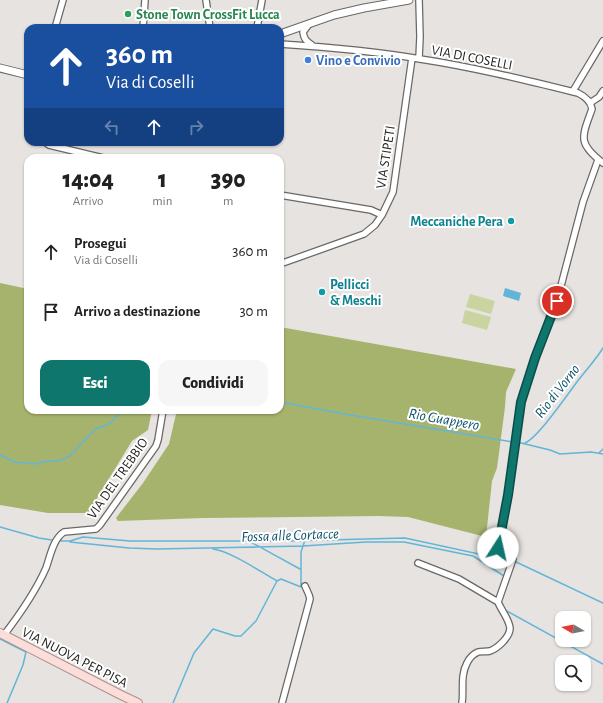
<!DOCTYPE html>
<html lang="it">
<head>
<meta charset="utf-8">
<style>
  :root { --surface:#fff; --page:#f6f6f6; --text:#222; --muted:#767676; --accent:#0f766e }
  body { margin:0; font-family:"Alegreya Sans",sans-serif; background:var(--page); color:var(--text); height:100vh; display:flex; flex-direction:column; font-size:15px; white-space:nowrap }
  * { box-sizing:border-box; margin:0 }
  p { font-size:13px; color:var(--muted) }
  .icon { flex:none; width:22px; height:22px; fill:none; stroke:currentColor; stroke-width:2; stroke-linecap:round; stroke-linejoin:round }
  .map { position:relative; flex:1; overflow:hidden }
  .side { position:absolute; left:24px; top:154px; width:260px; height:260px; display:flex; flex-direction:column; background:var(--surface); border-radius:12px; box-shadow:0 1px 3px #0004 }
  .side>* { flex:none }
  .guide { position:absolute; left:24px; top:24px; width:260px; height:122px; border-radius:12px; box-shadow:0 1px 3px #0004; background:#1a4fa0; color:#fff; overflow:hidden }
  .needle { width:26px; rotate:279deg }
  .tools { position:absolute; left:555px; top:611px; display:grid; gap:8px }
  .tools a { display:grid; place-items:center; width:36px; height:36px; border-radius:8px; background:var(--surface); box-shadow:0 1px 3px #0004; font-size:20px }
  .pin { position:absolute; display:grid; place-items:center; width:34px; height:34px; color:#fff; margin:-17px; border:2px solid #fff; border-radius:50%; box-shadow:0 1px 4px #0007 }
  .me { position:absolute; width:44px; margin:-22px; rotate:10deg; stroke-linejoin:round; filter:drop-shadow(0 0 3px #0008) }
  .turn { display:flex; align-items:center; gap:14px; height:84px; padding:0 16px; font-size:18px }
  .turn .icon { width:52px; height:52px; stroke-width:2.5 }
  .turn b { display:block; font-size:28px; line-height:34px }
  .lanes { display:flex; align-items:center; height:38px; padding:0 16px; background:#0003; justify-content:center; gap:20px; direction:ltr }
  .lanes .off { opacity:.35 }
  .eta { display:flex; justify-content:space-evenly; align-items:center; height:68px; text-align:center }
  .eta b { font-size:24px; font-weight:800; line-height:28px }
  .button { display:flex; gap:8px; margin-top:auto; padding:8px 16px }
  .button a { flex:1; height:46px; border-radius:12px; background:var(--accent); color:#fff; font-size:16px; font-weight:800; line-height:46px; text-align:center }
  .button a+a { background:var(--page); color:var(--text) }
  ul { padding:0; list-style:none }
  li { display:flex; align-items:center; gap:12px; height:60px; padding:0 16px }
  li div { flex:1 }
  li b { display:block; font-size:15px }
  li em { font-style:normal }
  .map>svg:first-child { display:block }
</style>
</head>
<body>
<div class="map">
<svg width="603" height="703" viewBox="0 0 603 703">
  <rect width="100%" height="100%" fill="#e6e3e0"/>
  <path fill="#cad4a0" d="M470,294L495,301L491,314L466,307Z
    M465,310L491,317L487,330L462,323Z"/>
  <path fill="#a6b36d" d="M0,283L28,289V410H152L148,430L132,441L88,513H48L0,505Z
    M280,327L516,369L506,392L505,407L497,468L492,481L486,537L408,517L379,516L202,518L118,521L116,518L143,483L169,444L177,410H280Z"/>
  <path fill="#63b5d8" d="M505,288L521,293L519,301L503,296Z"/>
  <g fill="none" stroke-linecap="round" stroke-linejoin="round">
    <path stroke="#63b5d8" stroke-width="1.5" d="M280,402L351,415L513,442
      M172,410H177
      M517,442L550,450L560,454L591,452L603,454
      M525,443C539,437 569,392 580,378C588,368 596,359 603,348
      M599,453L603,449
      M0,455L15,462L35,464L47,461H59L70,456L95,429L108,425L123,410
      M0,527L39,538L52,540
      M61,541H70L83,537L130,541H288L405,538L511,561
      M249,541L300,569
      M70,542L129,548L157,549L303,546L366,542H404L473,556L504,576
      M213,549C230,551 261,572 277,581
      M514,561L603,603
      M511,573L514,565
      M505,610L603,664
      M0,639L26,652L23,665L7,703
      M173,703L194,653L213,629L235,636H241L256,621L277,581L281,579L301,587V552L305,540"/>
    <defs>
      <path id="minor" d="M206,0L210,28
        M309,24L303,32C304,39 306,41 312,45
        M55,28L63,0
        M143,28L145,0
        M257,28L262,0
        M280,44C326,47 374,51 420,59C473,67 525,80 578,93C584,96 591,101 592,109C582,137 577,143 603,163
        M419,58L420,37L419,0
        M573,91L603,41
        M590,103L599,97L603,91
        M45,142L49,145L103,158
        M280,195L371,210L382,215
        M280,264L364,234L375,225L382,215L393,192L412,58
        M418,563L459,579L498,602
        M4,635C20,614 35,593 46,568C50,557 53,539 64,532L96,529L100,525L156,446L158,440L163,410
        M282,703L310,599L309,595L305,586
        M462,703C464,690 460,676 467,663C469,659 473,654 478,652C481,651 486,652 490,651C498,648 510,637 510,628C509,619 501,610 498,602L513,559L511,556L499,550L498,545L508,495L521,402L535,358L557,301L583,202L598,160"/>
      <path id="tertiary" d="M280,34L334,15L364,8L409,0
        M0,68L28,75"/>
      <path id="primary" d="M0,633L121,695L138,703"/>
    </defs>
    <use href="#minor" stroke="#6a6765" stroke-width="8"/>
    <use href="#tertiary" stroke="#6a6765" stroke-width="9"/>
    <use href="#primary" stroke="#b08f8b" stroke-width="10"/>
    <use href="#minor" stroke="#fff" stroke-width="5.5"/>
    <use href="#tertiary" stroke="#fff" stroke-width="7"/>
    <use href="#primary" stroke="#fbdeda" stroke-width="8"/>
  </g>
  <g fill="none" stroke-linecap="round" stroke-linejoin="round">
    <defs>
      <path id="route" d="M498,548L508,495L521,402L535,358L557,301"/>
    </defs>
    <use href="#route" stroke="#0a4d48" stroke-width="10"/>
    <use href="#route" stroke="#0f766e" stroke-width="7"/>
  </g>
  <circle fill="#2e9e5b" stroke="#fff" stroke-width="1.5" cx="128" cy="14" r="4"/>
  <circle fill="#3f7fe0" stroke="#fff" stroke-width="1.5" cx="308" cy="60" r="4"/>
  <g fill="#0f9aa8" stroke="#fff" stroke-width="1.5">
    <circle cx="511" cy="221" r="4"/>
    <circle cx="322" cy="292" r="4"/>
  </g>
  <g text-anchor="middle" stroke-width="4" stroke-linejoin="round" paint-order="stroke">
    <g font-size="14" font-weight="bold" fill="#27864d" stroke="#fff" text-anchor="start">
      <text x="136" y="19">Stone Town CrossFit Lucca</text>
    </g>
    <g font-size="14" fill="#272624" stroke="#fff">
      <text transform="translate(472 57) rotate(11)" y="5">VIA DI COSELLI</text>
      <text transform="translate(385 157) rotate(-81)" y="5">VIA STIPETI</text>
      <text transform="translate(117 478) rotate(-55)" y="5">VIA DEL TREBBIO</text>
      <text transform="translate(75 657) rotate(27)" y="5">VIA NUOVA PER PISA</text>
    </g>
    <g font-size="14" font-weight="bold" fill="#366cbe" stroke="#fff" text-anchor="start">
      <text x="316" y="65">Vino e Convivio</text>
    </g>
    <g font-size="14" font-weight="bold" fill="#0d838f" stroke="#fff" text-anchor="end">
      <text x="503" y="226">Meccaniche Pera</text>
      <text x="330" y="289" text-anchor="start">Pellicci<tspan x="330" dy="16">&amp; Meschi</tspan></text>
    </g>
    <g font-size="15" font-style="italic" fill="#0c526a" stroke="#fff">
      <text transform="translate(557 391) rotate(-52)" y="5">Rio di Vorno</text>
      <text transform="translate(444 419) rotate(10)" y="5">Rio Guappero</text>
      <text transform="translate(290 535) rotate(-2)" y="5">Fossa alle Cortacce</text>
    </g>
  </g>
</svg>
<div class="tools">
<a><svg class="needle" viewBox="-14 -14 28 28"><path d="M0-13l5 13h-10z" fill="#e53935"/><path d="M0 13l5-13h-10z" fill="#767676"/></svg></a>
<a><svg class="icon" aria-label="search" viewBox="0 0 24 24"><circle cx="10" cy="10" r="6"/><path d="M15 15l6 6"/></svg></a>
</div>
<div class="pin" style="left:557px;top:301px;background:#d93025"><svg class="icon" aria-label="arrive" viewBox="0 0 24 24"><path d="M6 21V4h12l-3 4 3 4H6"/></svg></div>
<svg class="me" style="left:498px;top:548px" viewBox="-20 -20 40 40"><circle r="19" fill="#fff"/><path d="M0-13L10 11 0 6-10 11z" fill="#0f766e"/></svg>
<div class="guide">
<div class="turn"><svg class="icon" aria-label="ahead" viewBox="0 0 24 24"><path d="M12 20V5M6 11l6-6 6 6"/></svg><div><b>360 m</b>Via di Coselli</div></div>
<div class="lanes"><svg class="icon off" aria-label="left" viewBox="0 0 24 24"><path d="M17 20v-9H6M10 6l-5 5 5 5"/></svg><svg class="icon" aria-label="ahead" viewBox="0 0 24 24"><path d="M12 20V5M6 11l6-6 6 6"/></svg><svg class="icon off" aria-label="right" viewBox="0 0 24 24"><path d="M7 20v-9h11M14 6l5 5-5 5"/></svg></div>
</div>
<section class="side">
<div class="eta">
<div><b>14:04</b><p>Arrivo</p></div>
<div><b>1</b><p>min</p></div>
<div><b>390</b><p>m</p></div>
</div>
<ul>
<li><svg class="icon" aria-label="ahead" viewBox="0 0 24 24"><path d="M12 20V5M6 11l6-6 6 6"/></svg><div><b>Prosegui</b><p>Via di Coselli</p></div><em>360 m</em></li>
<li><svg class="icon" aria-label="arrive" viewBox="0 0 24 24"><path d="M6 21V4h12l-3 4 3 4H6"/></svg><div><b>Arrivo a destinazione</b></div><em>30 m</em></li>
</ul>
<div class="button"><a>Esci</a><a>Condividi</a></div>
</section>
</div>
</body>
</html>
